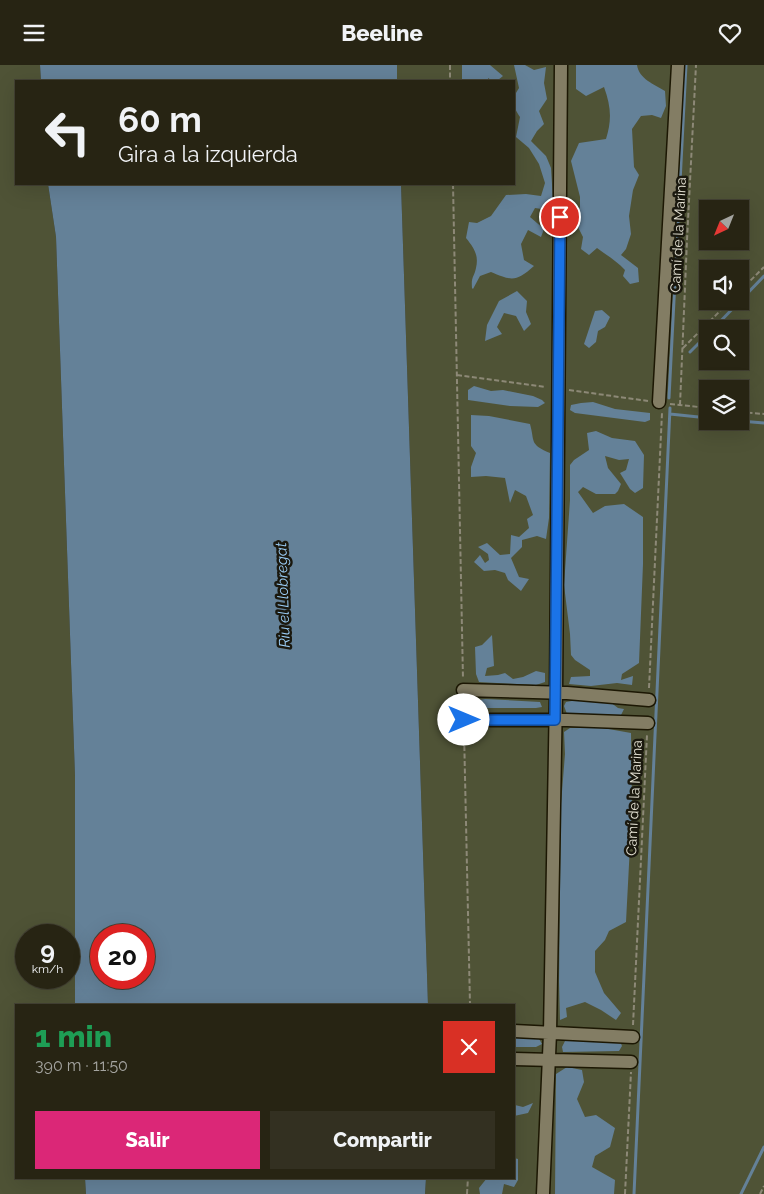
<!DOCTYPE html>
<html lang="es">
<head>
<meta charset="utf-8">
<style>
  :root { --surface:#272413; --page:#333021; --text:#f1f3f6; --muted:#a4a4a0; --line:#434133; --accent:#db2777 }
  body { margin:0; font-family:Raleway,sans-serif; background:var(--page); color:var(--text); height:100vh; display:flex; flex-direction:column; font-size:19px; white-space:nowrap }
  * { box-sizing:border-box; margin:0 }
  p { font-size:16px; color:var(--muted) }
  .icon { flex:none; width:28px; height:28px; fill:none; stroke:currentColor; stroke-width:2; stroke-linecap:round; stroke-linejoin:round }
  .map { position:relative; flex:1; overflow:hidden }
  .side { position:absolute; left:15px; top:939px; width:500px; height:175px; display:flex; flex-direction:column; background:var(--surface); border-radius:0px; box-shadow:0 5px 20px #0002,0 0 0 1px var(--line) }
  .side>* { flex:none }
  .hud { position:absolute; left:15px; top:15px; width:500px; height:105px; border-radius:0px; box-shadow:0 5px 20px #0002,0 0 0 1px var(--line); background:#272413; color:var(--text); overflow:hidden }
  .needle { width:32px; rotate:223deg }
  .buttons { position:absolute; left:699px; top:135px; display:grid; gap:10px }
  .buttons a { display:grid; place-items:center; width:50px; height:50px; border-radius:0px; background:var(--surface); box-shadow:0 5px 20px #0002,0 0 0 1px var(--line); font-size:25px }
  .speed { position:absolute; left:15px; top:859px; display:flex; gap:10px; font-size:25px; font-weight:700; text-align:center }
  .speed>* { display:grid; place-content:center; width:65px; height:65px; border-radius:50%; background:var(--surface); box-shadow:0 5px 20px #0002,0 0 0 1px var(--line); line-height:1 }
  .speed small { font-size:12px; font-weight:400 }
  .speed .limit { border:8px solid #d22; background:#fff; color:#111 }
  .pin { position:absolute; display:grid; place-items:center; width:42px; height:42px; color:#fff; margin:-21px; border:2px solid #fff; border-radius:50%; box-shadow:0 1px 5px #0007 }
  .me { position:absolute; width:55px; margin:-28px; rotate:90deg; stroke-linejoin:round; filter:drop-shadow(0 0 4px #0008) }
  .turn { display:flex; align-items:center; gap:18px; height:105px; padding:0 20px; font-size:22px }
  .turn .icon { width:65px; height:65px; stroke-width:2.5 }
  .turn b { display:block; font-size:35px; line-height:42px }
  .round { display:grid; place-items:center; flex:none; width:52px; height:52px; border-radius:0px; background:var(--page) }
  .head { display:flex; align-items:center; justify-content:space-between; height:85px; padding:0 20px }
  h1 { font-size:30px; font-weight:800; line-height:38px; color:#1e9e55 }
  .primary-button { display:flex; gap:10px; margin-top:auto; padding:10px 20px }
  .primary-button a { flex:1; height:58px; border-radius:0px; background:var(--accent); color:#fff; font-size:20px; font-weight:800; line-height:58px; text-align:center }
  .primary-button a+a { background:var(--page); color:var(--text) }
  header { display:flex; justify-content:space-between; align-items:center; height:65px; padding:0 20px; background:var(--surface); font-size:22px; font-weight:800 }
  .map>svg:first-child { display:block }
</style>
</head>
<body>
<header><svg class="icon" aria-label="menu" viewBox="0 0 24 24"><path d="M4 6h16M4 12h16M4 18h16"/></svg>Beeline<svg class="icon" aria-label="heart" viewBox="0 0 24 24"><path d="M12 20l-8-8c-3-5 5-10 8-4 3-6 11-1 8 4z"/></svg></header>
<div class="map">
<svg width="764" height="1129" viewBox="0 0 764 1129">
  <rect width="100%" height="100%" fill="#343019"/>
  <path fill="#4f5336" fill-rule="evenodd" d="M0,0H40L41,16H16V119H48L56,172L75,711V940H16V1112L85,1113L86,1129H0ZM26,870H69V912H26Z
    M397,0H764V1129H425L426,1113L514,1112V940H428L401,119H514V16H397ZM708,144H740V176H708ZM708,204H740V236H708ZM708,264H740V296H708ZM708,324H740V356H708Z"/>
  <path fill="#648198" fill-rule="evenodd" d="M40,0H397V16H41Z
    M462,0H490L503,11C497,16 495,18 488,13V16H462Z
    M514,0H525L534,5L546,2L544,18L547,34L539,46L544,59L537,66L531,76L546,91L551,103L553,135L548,145L535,143L530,152L544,164L541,172L528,165L521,179L524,195L534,201C516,217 512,216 491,207L480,211L473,224L472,223C471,211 474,213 476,203C479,190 474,183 466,173L469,157L477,158L491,151L506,130L526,129L541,131L545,118L539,99L529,83L516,72L520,52C512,40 511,35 519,23Z
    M576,0H637C639,14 654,19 665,26L666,41L661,53L652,50L641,51L632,64L634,102L639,110L633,125L629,151L631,169L626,184L621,190L638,203L639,217L630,219L623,211L625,205C617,196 606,190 597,183L589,190L581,184L583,172L576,158L577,149L580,142V132L571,96L579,78L606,74C612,55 611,41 604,22L586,31L576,24Z
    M48,119H401L428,940H75V711L56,172ZM101,870H144V912H101Z
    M517,226L527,236L526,247L531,259L524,266L516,251L504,248L497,262L502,269L485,276L487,260L499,236Z
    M602,245L610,252L605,262L598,266L596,277L589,283L584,279L595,246Z
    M474,321L491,326L503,325L533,331L542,335L545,338L538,342L510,341L468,335V325Z
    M593,337L615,344L650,348V355L645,357L575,348L570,345L571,340L581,338Z
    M471,350L489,351L530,359C535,377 529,379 550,388L549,453L546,474L537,471L522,475V482L511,493L519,512L529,514L521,526L508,515L505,508L495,505L484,506L474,497L480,490L485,498L489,495L488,489L478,482L487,478L500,490L510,489L511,470L519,472L529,463L527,454L533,450L526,431L515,425L510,438L505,413L486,411L471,412V402L476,388L471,381Z
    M596,366L612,373L635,376L644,390L643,423L635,428L630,424L620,408L626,405L629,394L619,395L605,391L608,403L621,419L618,426L615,429H596L583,422L578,427L593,448L605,441L624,439L643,452V499L639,598L622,609L621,615L633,611L632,620L617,618L591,621L569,619L571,612L590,611V605L575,595L571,590L570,569L564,520L570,435V400L574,395L589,385L587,368Z
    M492,570L494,601L487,603L485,611L498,610L505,608L513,614L523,612L536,606L545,608V617L536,620L479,617L476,609L475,582L482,580Z
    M485,634L540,637L542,642L536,643H485L478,640V635Z
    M577,635L610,637L618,643L624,644L621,650L567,649L564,641L566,637Z
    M570,663H603L631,668L632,742L626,857L609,866L605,875L595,886V907L604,928L621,948L616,955L601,945L585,937L566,943L567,952L560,955L559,916L561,739L565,689L564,667Z
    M514,972H538L542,979L536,982H514Z
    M565,976H620L622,981L619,986L563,987L562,982Z
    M567,1002L582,1005L584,1017L577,1034L585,1052L596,1050L615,1063L610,1082L595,1091L592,1102L615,1115L614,1129H555L556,1009Z
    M514,1038L515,1040L523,1042L533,1038L528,1048L514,1051Z
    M514,1093L518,1094V1115L514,1122L504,1119L502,1129H480L479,1123L487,1113L514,1112Z
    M85,1113V1112L426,1113L425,1129H86Z"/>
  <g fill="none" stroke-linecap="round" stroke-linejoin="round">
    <path stroke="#648198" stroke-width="3" d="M740,236L764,211
      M713,264L740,236
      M690,287L708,269
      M669,333L686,0
      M670,349L708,353
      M740,356L764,358
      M634,1129L670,343
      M741,1129L764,1082"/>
    <defs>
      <path id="minor" d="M659,337L678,0
        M463,625L567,628L649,635
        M464,655H567L648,658
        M514,966L633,972
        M514,994L631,997
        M543,1129L550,968L556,628L561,0"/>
    </defs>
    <use href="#minor" stroke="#1c1703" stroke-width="15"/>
    <path stroke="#8d8977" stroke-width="2" stroke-dasharray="5 2.5" stroke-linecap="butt" d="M450,0V16
      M453,119L463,614
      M740,226L764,202
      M683,283L730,236
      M457,310L546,322
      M569,325L648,336
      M670,339L708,343
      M680,340L687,175L696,0
      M740,347L764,349
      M649,623L662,348
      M464,666L470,940
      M633,960L647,670
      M467,1129L468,1112
      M625,1129L631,1007
      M760,1129L764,1121"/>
    <use href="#minor" stroke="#837d64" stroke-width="12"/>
  </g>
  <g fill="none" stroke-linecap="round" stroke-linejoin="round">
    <defs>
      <path id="route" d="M464,655H555L560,152"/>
    </defs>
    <use href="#route" stroke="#114b97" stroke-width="12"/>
    <use href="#route" stroke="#1a73e8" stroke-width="9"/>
  </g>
  <g text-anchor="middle" stroke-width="5" stroke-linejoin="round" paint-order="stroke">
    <g font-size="14" fill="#e3e0d2" stroke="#1a180e">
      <text transform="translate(678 170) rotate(-87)" y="5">Camí de la Marina</text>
      <text transform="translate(634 733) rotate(-87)" y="5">Camí de la Marina</text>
    </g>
    <g font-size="15" font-style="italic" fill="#9bcef7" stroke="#1a180e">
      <text transform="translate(283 530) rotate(-92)" y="5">Riu el Llobregat</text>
    </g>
  </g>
</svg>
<div class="buttons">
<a><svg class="needle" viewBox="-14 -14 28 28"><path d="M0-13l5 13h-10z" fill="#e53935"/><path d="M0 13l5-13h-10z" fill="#a4a4a0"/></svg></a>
<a><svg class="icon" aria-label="sound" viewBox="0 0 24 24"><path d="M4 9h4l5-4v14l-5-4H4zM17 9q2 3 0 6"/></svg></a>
<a><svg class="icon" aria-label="search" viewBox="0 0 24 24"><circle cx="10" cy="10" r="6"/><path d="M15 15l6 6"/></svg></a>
<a><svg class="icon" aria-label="layers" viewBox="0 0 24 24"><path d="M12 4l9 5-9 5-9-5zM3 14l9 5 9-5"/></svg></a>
</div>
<div class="speed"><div>9<small>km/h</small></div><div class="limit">20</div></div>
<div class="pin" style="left:560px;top:152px;background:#d93025"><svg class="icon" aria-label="arrive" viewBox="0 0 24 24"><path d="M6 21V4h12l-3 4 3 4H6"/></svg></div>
<svg class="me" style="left:464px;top:655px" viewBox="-20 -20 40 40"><circle r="19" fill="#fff"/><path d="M0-13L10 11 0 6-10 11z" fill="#1a73e8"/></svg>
<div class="hud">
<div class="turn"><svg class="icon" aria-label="left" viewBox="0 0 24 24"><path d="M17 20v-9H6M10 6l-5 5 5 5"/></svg><div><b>60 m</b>Gira a la izquierda</div></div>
</div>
<section class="side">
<div class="head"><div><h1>1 min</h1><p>390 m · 11:50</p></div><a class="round" style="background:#d93025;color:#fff"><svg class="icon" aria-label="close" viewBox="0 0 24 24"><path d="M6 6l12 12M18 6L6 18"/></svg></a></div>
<div class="primary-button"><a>Salir</a><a>Compartir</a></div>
</section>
</div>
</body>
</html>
